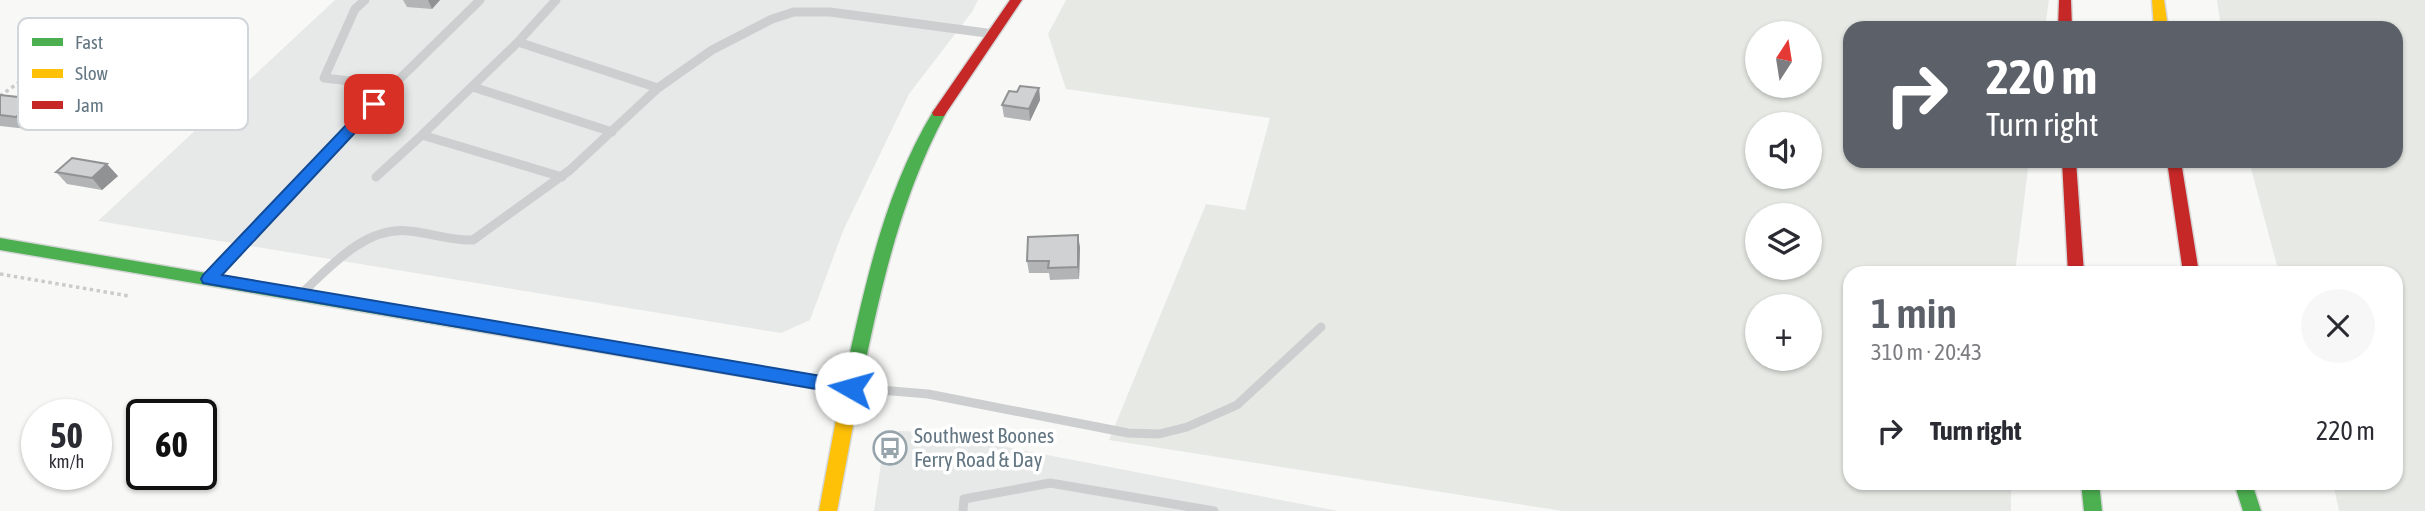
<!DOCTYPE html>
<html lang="en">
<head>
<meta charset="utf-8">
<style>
  :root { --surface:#fff; --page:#f7f7f7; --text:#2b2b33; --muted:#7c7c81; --accent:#5c6169 }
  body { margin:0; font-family:"Asap Condensed",sans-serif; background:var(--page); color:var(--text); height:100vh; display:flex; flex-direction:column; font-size:26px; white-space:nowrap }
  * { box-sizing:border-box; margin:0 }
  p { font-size:23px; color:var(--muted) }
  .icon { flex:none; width:38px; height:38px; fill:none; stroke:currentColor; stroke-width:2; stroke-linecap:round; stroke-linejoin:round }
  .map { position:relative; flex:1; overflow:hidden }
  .side { position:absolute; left:1843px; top:266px; width:560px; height:224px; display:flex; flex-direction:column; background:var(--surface); border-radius:21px; box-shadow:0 2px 5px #0004 }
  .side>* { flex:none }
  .top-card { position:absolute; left:1843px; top:21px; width:560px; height:147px; border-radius:21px; box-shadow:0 2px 5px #0004; background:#5c6169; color:#fff; overflow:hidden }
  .needle { width:46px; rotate:12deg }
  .tools { position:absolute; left:1745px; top:21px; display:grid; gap:14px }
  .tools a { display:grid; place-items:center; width:77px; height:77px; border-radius:50%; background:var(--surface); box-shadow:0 2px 5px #0004; font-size:35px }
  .speed { position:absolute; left:21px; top:399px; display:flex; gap:14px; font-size:35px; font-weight:700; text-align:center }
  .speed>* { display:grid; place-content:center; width:91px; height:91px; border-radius:50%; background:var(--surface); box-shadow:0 2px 5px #0004; line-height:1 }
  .speed small { font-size:18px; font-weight:400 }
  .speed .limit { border:4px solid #111; border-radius:10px; background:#fff; color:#111 }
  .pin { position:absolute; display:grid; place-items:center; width:60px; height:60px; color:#fff; margin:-30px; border-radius:14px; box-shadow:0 4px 10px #0006 }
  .me { position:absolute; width:77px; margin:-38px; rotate:277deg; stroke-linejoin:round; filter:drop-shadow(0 0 5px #0008) }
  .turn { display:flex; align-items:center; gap:24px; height:147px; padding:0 28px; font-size:32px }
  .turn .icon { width:91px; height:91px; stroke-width:2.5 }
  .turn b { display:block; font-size:49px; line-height:60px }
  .round { display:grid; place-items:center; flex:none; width:74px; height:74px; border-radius:37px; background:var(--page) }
  .headline { display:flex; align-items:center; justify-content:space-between; height:119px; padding:0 28px }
  h1 { font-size:42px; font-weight:600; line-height:52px; color:var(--accent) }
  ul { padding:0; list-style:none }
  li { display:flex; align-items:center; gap:21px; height:91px; padding:0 28px }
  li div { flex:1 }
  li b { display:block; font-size:26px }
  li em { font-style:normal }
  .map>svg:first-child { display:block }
</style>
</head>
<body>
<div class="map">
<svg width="2425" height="511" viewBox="0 0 2425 511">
  <rect width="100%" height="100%" fill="#f8f8f7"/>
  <path fill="#e7e8e8" d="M335,0H978L972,12L909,94L843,231L810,320L781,333L98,221Z
    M899,431L928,432L1338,511H874L883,450Z"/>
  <path fill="#e7eae4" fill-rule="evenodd" d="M1066,0H2049L2045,28H1850V161H2029L2015,273H1850V483H2011V511H1563L1109,440L1206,204L1245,210L1270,118L1066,89L1048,34ZM1757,33H1810V86H1757ZM1757,124H1810V177H1757ZM1757,215H1810V268H1757ZM1757,306H1810V359H1757Z
    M2217,0H2425V511H2339L2333,483H2396V273H2279L2249,161H2396V28H2221Z"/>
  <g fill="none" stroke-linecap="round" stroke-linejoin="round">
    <defs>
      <path id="fast" d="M939,108L946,113C899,200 880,292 860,388L857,393L851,395L845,393L842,388C864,292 882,195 934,110Z
        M0,238L488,321L494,323L496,327L494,331L488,333L0,250Z
        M2081,483H2099L2102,511H2084Z
        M2234,483H2252L2261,511H2243Z"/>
      <path id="slow" d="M2152,0H2164L2168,28H2154Z
        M488,321L857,383L860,388L837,511H819L841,393L488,333L482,331L480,327L482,323Z"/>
      <path id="jam" d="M1010,0H1022L944,116H934L932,113L934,110Z
        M2059,0H2071L2072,28H2058Z
        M2062,161H2076L2084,273H2068Z
        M2167,161H2181L2199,273H2183Z"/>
    </defs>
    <use href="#fast" stroke="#d5d6d6" stroke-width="3"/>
    <use href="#slow" stroke="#d5d6d6" stroke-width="3"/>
    <use href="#jam" stroke="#d5d6d6" stroke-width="3"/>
    <path stroke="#cacbcc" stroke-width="3.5" stroke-dasharray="3.5 3.5" stroke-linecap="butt" d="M0,96L93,29
      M0,274L129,296"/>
    <path stroke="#cdcecf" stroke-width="9" d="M365,0L355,9L324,78L394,86
      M556,0L518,42L658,88
      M518,42L422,135L562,177
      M473,87L612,132
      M376,177L422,135
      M210,278L374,104L480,0
      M301,294C330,267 365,226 409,231C431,233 451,241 473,240L570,170L658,88L712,50L772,19L794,12H830L994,34
      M856,388L928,394L1128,433L1159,434L1187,427L1237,405L1321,327
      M963,511L964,499L1050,483L1214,511"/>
    <use href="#fast" fill="#4caf50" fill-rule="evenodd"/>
    <use href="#slow" fill="#ffc107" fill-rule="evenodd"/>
    <use href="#jam" fill="#c62828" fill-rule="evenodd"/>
  </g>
  <path fill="#b2b4b5" d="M403,0H440L432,9L407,7Z
    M152,82L162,95L146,110L116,107L106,95Z
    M1039,88L1040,100L1030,121L1004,117L1002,105L1017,92Z
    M0,95L37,99L48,111L27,129L0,126Z
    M56,172L118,176L102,190L67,184Z
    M1080,247L1079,279L1050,280L1049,273H1029L1027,261Z"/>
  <path fill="#919293" d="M428,0H440L432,9Z
    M152,82L162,95L146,110L136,98Z
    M1039,88L1040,100L1030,121L1029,109Z
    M37,99L48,111L27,129L16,117Z
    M107,164L118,176L102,190L92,178Z
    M1078,235L1080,247L1079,279L1078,267Z"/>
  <path fill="#cfd1d2" stroke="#919293" stroke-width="2" d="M1020,86L1039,88L1029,109L1002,105L1009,91L1017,92Z
    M0,95L37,99L16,117L0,115Z
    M72,158L107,164L92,178L56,172Z
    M1078,235V267L1048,268L1049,261H1027L1028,237Z"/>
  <path fill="#1a73e8" stroke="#114b97" stroke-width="2" d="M374,99L379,101V107L222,275L851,381L857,383L860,388L857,393L851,395L203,283L201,279L203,275L369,101Z"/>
  <defs>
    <symbol id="bus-ring" viewBox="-11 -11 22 22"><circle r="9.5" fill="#fff" stroke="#97a4ab" stroke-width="1.5"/><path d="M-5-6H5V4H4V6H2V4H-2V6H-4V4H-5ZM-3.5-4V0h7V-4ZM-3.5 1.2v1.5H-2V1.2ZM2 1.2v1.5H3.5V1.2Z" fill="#97a4ab"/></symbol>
  </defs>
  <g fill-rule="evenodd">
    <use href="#bus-ring" x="871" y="429" width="38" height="38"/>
  </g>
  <g text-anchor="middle" stroke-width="7" stroke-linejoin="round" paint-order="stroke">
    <g font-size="21" fill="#637682" stroke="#fff" text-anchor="start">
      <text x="914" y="443">Southwest Boones<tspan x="914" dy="24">Ferry Road &amp; Day</tspan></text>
    </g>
  </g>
  <rect x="18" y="18" width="230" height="112" rx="10" fill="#fff" stroke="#d0d6da" stroke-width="2"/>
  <rect x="32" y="38" width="31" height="8" fill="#4caf50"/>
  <rect x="32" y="69" width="31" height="9" fill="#ffc107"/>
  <rect x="32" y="101" width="31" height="8" fill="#c62828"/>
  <g font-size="19" fill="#637682">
    <text x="75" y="49">Fast</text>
    <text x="75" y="80">Slow</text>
    <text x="75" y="112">Jam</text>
  </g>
</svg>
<div class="tools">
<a><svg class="needle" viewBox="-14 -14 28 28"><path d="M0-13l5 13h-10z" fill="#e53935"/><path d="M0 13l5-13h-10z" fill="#7c7c81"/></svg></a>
<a><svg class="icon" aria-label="sound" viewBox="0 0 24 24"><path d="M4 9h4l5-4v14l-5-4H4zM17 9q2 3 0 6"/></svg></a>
<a><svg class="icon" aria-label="layers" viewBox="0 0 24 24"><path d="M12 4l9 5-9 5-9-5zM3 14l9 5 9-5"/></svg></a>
<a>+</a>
</div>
<div class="speed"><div>50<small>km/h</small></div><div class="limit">60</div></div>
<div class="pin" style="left:374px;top:104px;background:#d93025"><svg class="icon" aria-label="arrive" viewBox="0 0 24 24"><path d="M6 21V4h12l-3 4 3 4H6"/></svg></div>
<svg class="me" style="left:851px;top:388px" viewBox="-20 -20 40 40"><circle r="19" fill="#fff"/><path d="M0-13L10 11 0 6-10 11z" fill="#1a73e8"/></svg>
<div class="top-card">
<div class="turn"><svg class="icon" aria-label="right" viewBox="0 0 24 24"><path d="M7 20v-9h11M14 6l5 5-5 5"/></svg><div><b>220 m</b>Turn right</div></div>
</div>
<section class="side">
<div class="headline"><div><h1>1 min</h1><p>310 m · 20:43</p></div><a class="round"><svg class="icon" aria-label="close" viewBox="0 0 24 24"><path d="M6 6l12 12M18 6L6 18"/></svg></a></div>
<ul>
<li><svg class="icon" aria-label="right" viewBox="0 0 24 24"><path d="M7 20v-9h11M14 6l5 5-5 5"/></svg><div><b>Turn right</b></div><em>220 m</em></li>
</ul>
</section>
</div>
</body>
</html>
